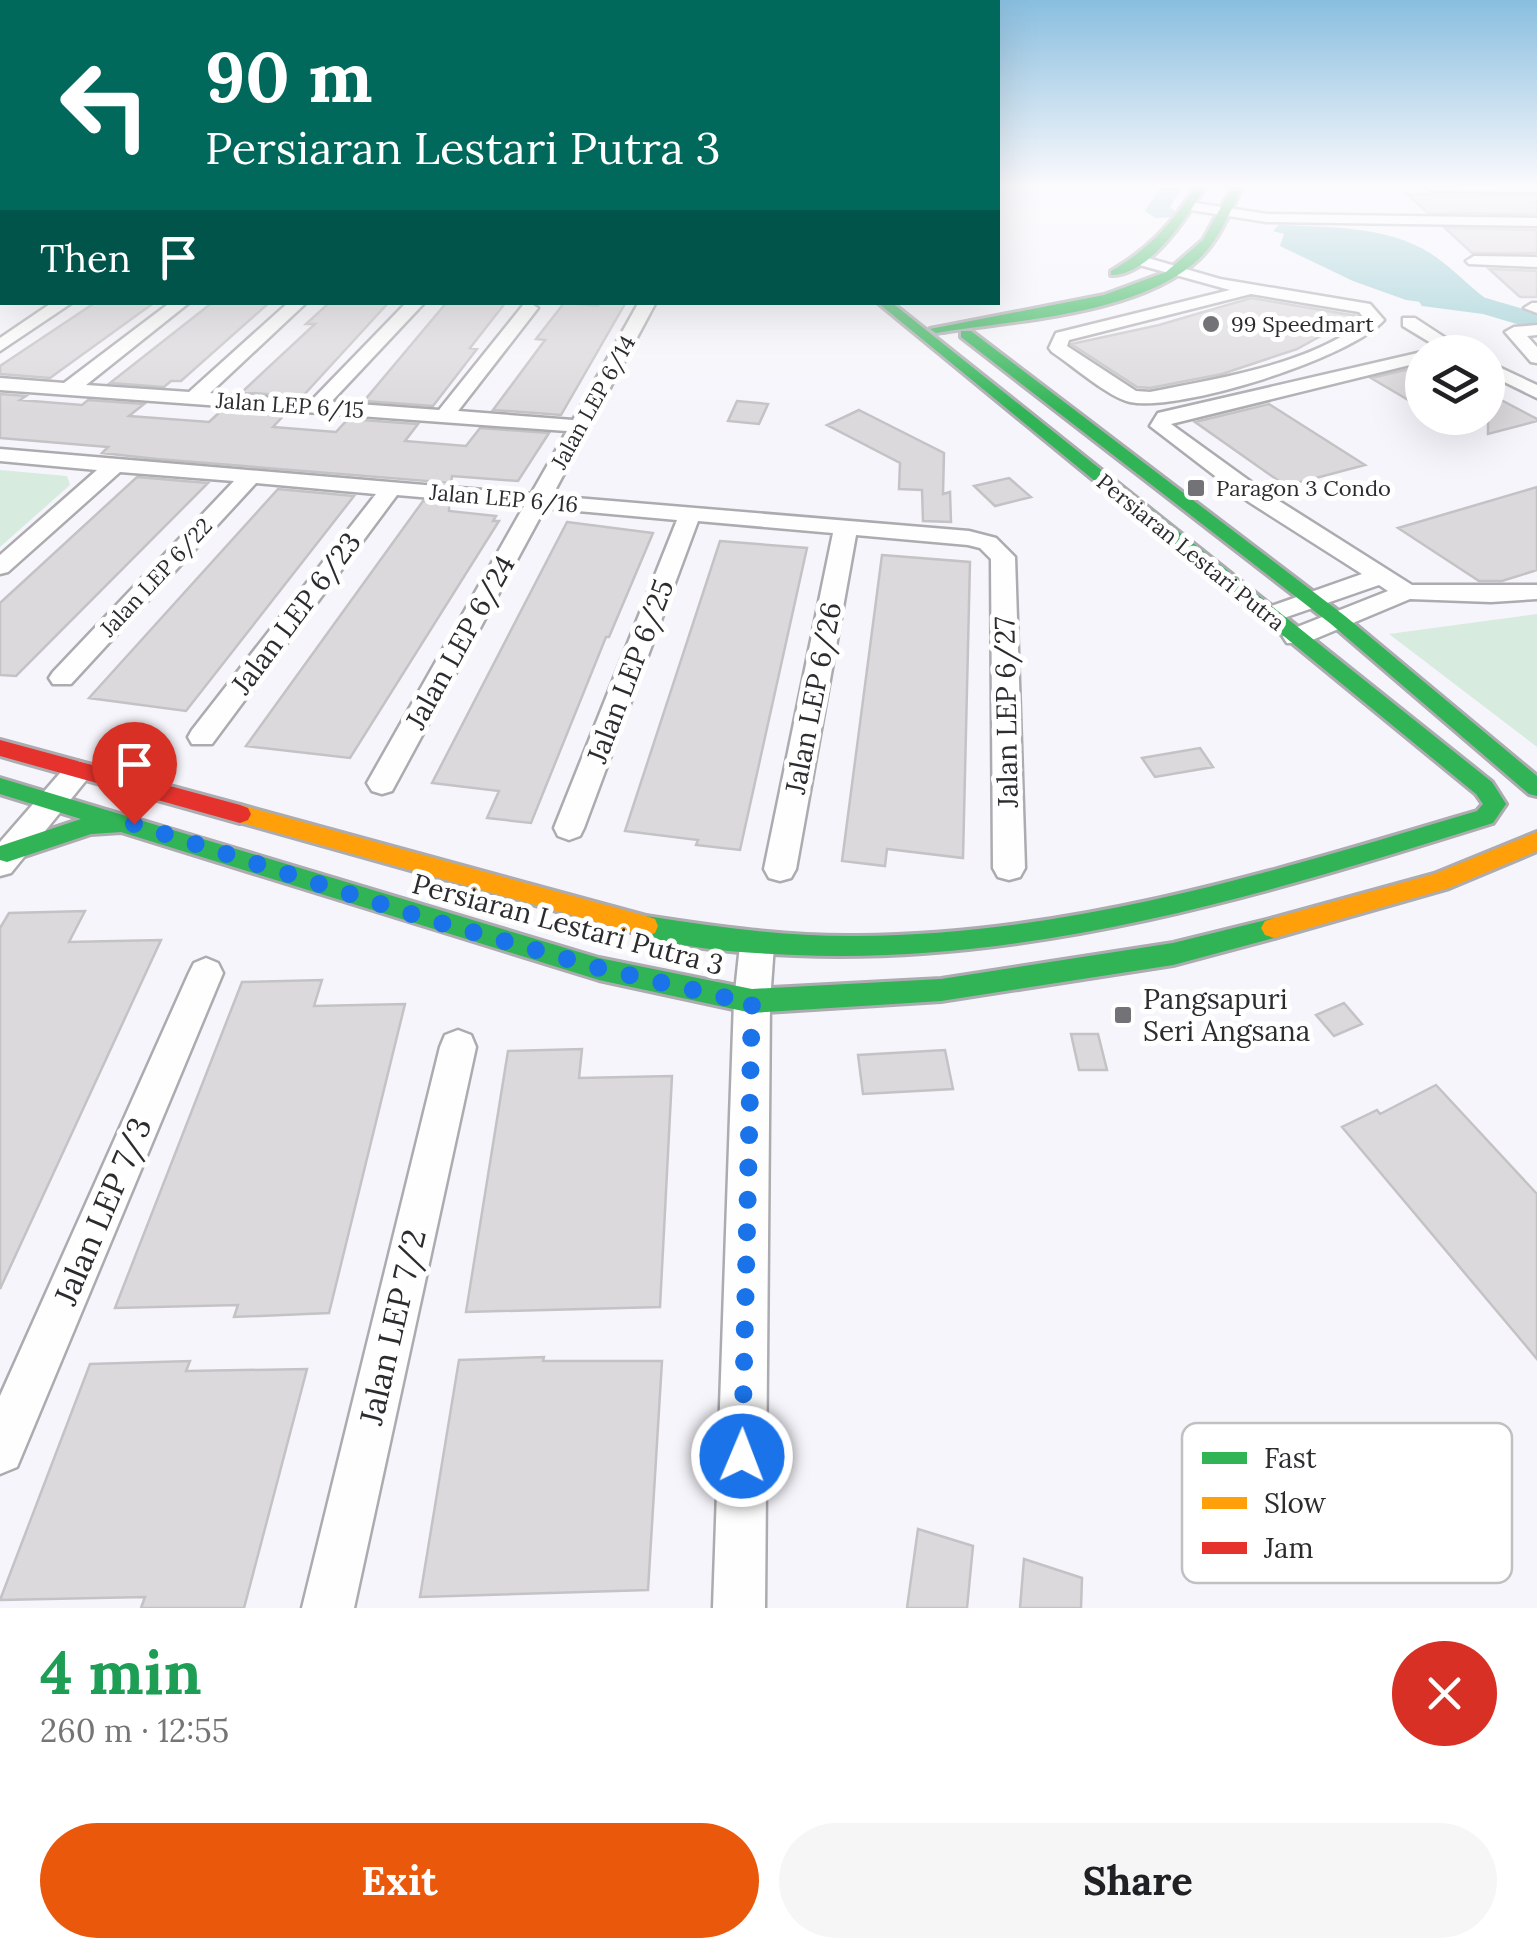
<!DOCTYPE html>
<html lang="en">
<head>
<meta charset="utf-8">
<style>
  :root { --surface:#fff; --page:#f6f6f6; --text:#202124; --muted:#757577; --accent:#ea580c }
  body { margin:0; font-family:Lora,serif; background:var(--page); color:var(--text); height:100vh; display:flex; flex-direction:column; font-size:38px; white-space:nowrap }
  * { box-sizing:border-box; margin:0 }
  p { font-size:32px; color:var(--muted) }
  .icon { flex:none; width:55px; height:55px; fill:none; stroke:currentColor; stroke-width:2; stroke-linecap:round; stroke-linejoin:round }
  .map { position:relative; height:1608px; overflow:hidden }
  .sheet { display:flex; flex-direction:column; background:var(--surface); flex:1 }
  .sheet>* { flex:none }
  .top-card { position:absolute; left:0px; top:0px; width:1000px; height:305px; box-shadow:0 10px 40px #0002; background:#00695c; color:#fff; overflow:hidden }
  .tools { position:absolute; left:1405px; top:335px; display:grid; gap:20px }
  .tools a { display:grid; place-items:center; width:100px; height:100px; border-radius:50%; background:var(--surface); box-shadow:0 10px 40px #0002; font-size:50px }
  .pin { position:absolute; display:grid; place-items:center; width:85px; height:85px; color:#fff; margin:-102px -42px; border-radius:50% 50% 50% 0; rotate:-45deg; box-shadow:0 0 10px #0007 }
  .pin .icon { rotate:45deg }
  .me { position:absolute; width:110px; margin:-55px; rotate:1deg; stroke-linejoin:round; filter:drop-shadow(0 0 8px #0008) }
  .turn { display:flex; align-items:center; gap:35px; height:210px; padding:0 40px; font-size:45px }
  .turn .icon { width:130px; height:130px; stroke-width:2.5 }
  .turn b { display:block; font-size:70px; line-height:85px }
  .then { display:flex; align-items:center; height:95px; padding:0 40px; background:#0003; gap:20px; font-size:38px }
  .round { display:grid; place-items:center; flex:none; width:105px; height:105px; border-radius:52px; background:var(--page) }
  .overview { display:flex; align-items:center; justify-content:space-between; height:170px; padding:0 40px }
  h1 { font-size:60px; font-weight:700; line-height:75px; color:#1e9e55 }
  .action { display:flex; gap:20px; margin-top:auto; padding:20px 40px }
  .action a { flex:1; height:115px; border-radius:60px; background:var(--accent); color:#fff; font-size:40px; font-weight:700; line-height:115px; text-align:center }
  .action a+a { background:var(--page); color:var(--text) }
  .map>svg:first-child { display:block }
</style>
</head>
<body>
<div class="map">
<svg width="1537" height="1608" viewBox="0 0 1537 1608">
  <rect width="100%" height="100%" fill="#f6f5fb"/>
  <path fill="#d7ebdf" d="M0,470L67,476L70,485L0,547Z
    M1537,614V747L1389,634Z"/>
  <path fill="#9bced2" d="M1279,225C1329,227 1387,226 1430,253C1455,269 1472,291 1497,306L1487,311L1406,300L1353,281L1280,246L1284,234L1273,231Z"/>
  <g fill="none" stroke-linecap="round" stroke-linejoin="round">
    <path fill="#9bced2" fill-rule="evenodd" d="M1161,187H1182L1170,207L1176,212L1173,217L1156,218L1145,211Z
      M1431,292L1486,298L1537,313V330L1483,314L1422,306L1418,300Z"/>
  </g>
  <path fill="#dbd9db" stroke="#c5c2c5" stroke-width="2.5" d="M1407,194L1537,196V214L1428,213Z
    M1445,228L1537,230V253H1472Z
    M1489,269L1537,271V297H1520Z
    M1251,298L1357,316L1297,349L1222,374L1150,388L1137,387L1071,344L1159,325Z
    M96,302H155L50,378L0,374V366Z
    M213,302H270L181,381H171L164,387L110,383Z
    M330,302H389L302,397L242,392L315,324H306Z
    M447,302H506L470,348L477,349L433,406L364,401Z
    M600,302H626L561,415L493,410L545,340L536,339L564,303L598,306Z
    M1422,366V408L1371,378Z
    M1488,393L1537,419V421L1488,434Z
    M0,394L26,396L20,400L82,405L88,400L144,404L129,416L209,422L222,410L285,414L273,427L336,432L348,419L418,424L405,441L466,446L480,428L549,433L518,481L452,476L451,483L157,459L102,453L108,447L0,438Z
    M737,401L768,404L759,424L728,421Z
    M1269,404L1365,465L1286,486L1195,422Z
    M859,410L944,453L943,494L950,492L951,522L923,521L922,490L899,489L900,463L827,425Z
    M137,477L208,483L16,676L0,675V603Z
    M1009,478L1031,497L995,506L974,486Z
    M1537,487V570L1502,581H1479L1398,528Z
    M278,489L354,496L186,711L89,698Z
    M423,501L449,503V511L496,516L493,521H499L350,758L246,746Z
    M567,522L653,533L609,637H606L531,823L487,818L499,791L432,783Z
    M720,541L807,548L740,850L696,845L698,840L625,831Z
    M882,555L970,562L963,858L887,849L885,866L842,861Z
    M1200,748L1213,767L1155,777L1142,758Z
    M85,911L69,942L161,940L0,1289V928L9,913Z
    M322,980L314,1006L405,1004L329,1313L234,1317L238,1305L115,1308L242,982Z
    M1344,1003L1362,1024L1334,1036L1316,1015Z
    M1071,1034H1098L1107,1070H1079Z
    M582,1049L579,1078L672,1076L660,1307L466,1312L508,1051Z
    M945,1050L953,1089L863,1094L858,1055Z
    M1436,1085L1537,1194V1359L1342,1127L1377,1110L1380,1114Z
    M544,1357L543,1361H662L648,1590L420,1597L459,1360Z
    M190,1361L186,1371L307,1369L244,1608H141L145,1597L0,1600L90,1364Z
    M918,1529L973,1546L967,1608H907Z
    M1024,1559L1082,1578L1081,1608H1020Z"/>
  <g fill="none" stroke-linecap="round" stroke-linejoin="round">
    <defs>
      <path id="street" d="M1426,187H1537V192L1433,191Z
        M1189,202L1267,214L1537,218V226L1267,222L1184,209L1182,206Z
        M0,235H2V243H0Z
        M1141,256L1220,279L1370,304L1384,320C1351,358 1180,412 1130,402C1108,397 1072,365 1052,352L1049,348L1056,333L1230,290L1136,264L1133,261ZM1251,294L1359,312L1366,320C1310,365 1219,378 1150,392L1136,391L1067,346L1069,340Z
        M1474,256L1537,257V267L1469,264L1466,261Z
        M53,302H73L0,351V338Z
        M171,302H190L86,385L189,392L289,302H307L210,393L311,401L407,302H425L331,402L439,410L524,304L530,303L538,308L458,411L573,420L639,302H656L552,496L969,531L996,538L1015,557L1025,868L1020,877L1009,880L998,877L993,868L991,559L980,548L968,545L856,535L796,869L791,878L780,881L769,878L764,869L833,533L698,521L584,828L580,836L569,840L558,836L554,828L677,520L545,508L392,791L382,794L372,791L367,783L524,506L397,495L212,744H192L188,737L192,730L376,494L256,483L71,684H53L49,678L53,672L234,481L120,472L8,572L0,574V555L97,470L0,461V449L531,494L567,431L0,390V378L64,383Z
        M1532,303H1537V313L1524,308Z
        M1403,318H1415L1467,352H1446L1403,326Z
        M1537,325V335L1527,336L1537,347V363L1531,362L1505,332L1514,327Z
        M1422,352H1426L1422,362L1171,424L1265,492L1412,585H1537V599L1491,602L1410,599L1305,643H1287L1283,637L1287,631L1388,591L1379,585L1278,620H1260L1257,615L1260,610L1362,574L1249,502L1150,426L1158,413Z
        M1488,362L1537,385V398L1488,374Z
        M78,761L88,764L93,771L88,778L11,873L0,876V842L68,764Z
        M757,931L769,935L774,945L770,1001L765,1608H713L734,1001L740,945L745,935Z
        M206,958L218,963L223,973L17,1467L0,1474V1396L189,973L194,963Z
        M458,1030L471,1035L476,1047L354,1608H302L440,1047L445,1035Z"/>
      <path id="fast" d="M1195,187H1205C1188,216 1149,276 1111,275V271C1148,250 1173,223 1195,187Z
        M1232,187H1242C1230,212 1219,240 1199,259C1139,315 1014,320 936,333L930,329L1104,295L1166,272L1203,240Z
        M0,252H2V259H0Z
        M877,302H891L1492,782L1506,804L1493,823C1266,894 1035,965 795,955C744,953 685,950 637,933L634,926L637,919L646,916C717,927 787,937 858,936C1070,935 1276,871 1477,811L1483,804L1476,794Z
        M961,331H971L1345,616L1537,776V796L1529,794L1331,624L961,337Z
        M0,778L599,958L752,989L941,979L1173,943L1274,918L1283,921L1287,928L1283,935L1274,938L1173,965L941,1001L752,1013L599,980L121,832L91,834L7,862L0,860V846L81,819L0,794Z"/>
      <path id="slow" d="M240,805L646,916L655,919L658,926L655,933L646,936L232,820L229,814L232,808Z
        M1537,832V851L1449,888L1274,938L1265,935L1261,928L1265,921L1274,918L1434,874Z"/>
      <path id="jam" d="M0,740L240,805L248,808L251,814L248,820L240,823L0,756Z"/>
    </defs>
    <use href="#street" stroke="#acacb0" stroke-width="5"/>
    <use href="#fast" stroke="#acacb0" stroke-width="6"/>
    <use href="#slow" stroke="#acacb0" stroke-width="6"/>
    <use href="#jam" stroke="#acacb0" stroke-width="6"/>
    <use href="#street" fill="#fefefe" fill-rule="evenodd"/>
    <use href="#fast" fill="#30b455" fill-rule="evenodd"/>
    <use href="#slow" fill="#ff9f0a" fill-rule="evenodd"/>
    <use href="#jam" fill="#e5322d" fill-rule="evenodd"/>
  </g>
  <linearGradient id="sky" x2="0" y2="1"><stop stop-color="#89bedf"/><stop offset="0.45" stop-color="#fbfafd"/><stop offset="1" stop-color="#fbfafd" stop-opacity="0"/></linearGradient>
  <rect width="1537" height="412" fill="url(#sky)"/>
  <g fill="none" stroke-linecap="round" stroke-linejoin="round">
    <path stroke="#1a73e8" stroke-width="18" stroke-dasharray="0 32.4" d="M134,824L427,919L599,968L732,999L752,1001L742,1456"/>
  </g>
  <g fill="#737276" stroke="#fff" stroke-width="4">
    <circle cx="1211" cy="324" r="10"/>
    <rect x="1186" y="478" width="20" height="20" rx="5"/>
    <rect x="1113" y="1005" width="20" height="20" rx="5"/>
  </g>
  <g text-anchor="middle" stroke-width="10" stroke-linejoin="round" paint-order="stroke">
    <g font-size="22" fill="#2c2c2f" stroke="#fff" text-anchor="start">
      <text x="1231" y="332">99 Speedmart</text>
      <text x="1216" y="496">Paragon 3 Condo</text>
    </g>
    <g font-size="22" fill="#2c2c2f" stroke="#fff">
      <text transform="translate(593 402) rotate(-61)" y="8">Jalan LEP 6/14</text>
      <text transform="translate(290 405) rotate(4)" y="8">Jalan LEP 6/15</text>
      <text transform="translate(504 498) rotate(5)" y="8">Jalan LEP 6/16</text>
      <text transform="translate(1191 552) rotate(39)" y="8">Persiaran Lestari Putra</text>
      <text transform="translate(156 577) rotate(-47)" y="8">Jalan LEP 6/22</text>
    </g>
    <g font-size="28" fill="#2c2c2f" stroke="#fff">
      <text transform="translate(296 613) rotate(-53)" y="10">Jalan LEP 6/23</text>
      <text transform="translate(460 642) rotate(-61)" y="10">Jalan LEP 6/24</text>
      <text transform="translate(630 671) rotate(-69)" y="10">Jalan LEP 6/25</text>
      <text transform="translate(813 698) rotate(-79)" y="10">Jalan LEP 6/26</text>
      <text transform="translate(1006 712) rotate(-91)" y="10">Jalan LEP 6/27</text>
      <text transform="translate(568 924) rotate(15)" y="10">Persiaran Lestari Putra 3</text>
    </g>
    <g font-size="28" fill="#2c2c2f" stroke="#fff" text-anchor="start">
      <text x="1143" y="1009">Pangsapuri<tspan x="1143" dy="32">Seri Angsana</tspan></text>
    </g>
    <g font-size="32" fill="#2c2c2f" stroke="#fff">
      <text transform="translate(103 1211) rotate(-67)" y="11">Jalan LEP 7/3</text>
      <text transform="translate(393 1327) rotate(-77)" y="11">Jalan LEP 7/2</text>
    </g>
  </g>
  <rect x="1182" y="1423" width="330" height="160" rx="15" fill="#fff" stroke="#c0c0c1" stroke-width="2.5"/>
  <rect x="1202" y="1452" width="45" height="12" fill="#30b455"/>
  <rect x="1202" y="1497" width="45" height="12" fill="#ff9f0a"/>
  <rect x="1202" y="1542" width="45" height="12" fill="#e5322d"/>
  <g font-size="28" fill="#2c2c2f">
    <text x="1264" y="1468">Fast</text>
    <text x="1264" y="1513">Slow</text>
    <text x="1264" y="1558">Jam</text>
  </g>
</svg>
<div class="tools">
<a><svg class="icon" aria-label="layers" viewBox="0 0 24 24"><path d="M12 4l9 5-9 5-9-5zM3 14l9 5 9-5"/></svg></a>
</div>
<div class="pin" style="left:134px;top:824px;background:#d93025"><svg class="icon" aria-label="arrive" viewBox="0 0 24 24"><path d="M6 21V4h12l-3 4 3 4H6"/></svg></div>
<svg class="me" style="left:742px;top:1456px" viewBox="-20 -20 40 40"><circle r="17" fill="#1a73e8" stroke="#fff" stroke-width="3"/><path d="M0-11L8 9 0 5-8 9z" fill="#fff"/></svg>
<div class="top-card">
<div class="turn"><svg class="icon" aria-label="left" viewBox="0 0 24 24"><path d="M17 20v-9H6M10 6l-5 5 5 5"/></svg><div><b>90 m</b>Persiaran Lestari Putra 3</div></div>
<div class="then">Then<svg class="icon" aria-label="arrive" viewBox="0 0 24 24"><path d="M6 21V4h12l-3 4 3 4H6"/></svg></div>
</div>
</div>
<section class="sheet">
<div class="overview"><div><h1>4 min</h1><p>260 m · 12:55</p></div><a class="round" style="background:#d93025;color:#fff"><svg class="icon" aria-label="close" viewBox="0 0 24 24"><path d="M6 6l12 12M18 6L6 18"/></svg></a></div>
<div class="action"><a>Exit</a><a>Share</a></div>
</section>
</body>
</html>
